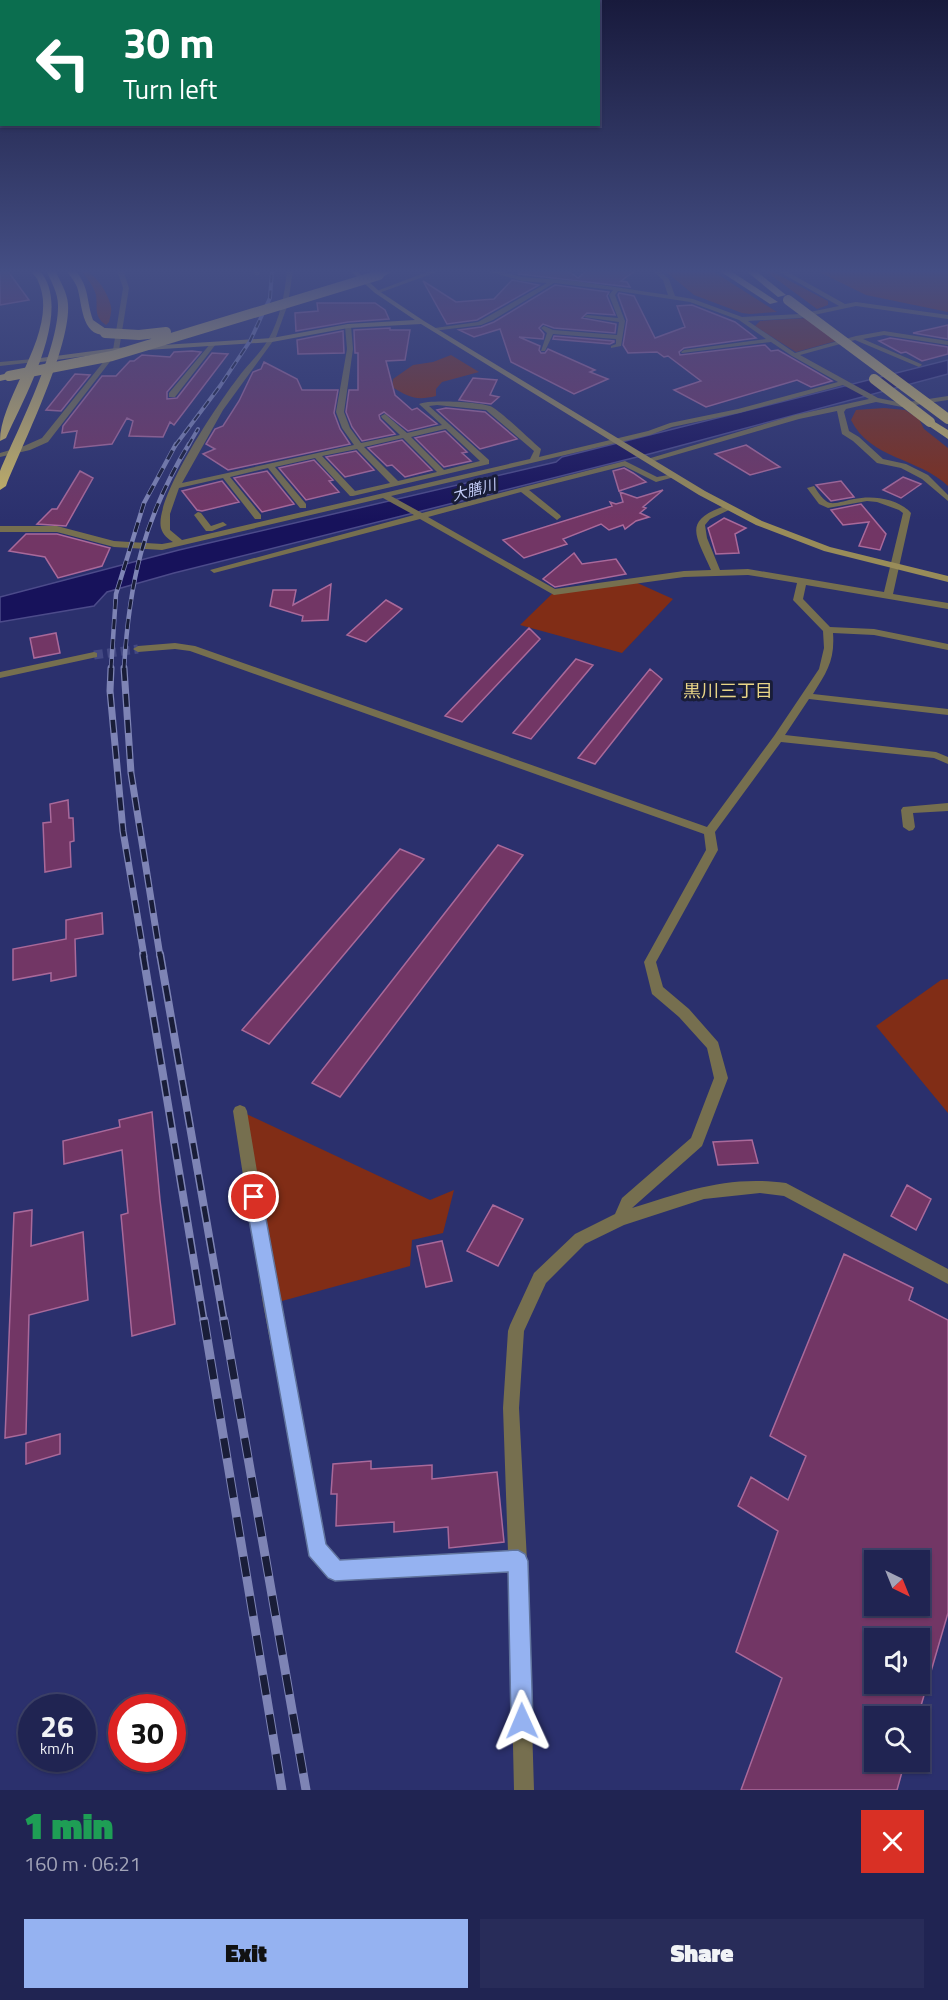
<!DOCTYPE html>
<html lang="en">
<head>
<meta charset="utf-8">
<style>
  :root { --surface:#202452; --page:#282c59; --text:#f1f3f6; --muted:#a2a4b8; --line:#3d4169; --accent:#95b2f1 }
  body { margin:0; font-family:"Titillium Web","Noto Sans JP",sans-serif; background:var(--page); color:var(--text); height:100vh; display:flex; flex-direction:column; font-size:22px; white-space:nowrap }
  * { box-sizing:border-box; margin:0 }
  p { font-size:20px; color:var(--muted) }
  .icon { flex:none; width:33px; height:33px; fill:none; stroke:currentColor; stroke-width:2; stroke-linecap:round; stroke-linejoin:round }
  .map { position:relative; height:1790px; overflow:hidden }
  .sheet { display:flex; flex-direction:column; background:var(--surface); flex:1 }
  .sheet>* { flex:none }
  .hud { position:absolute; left:0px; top:0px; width:600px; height:126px; box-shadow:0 2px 4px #0004,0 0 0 2px var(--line); background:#0b6e4f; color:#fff; overflow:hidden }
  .needle { width:39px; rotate:137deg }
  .tools { position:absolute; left:864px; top:1550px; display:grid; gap:12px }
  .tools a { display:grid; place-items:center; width:66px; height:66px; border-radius:0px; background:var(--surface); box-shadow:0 2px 4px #0004,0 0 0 2px var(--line); font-size:30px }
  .speed { position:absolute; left:18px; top:1694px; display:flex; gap:12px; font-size:30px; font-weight:700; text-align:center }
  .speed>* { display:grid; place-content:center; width:78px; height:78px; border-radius:50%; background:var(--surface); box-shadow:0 2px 4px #0004,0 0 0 2px var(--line); line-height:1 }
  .speed small { font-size:15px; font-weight:400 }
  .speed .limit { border:9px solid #d22; background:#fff; color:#111 }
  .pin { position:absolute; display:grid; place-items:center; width:51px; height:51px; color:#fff; margin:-26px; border:3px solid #fff; border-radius:50%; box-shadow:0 2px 6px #0007 }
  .me { position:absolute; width:66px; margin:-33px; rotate:359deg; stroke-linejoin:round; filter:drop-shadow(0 0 4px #0008) }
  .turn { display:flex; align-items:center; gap:21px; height:126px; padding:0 24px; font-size:27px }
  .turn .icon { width:78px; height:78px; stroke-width:2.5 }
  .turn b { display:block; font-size:42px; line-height:51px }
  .round { display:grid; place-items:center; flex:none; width:63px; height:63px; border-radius:0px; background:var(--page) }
  .summary { display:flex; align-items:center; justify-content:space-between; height:102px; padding:0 24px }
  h1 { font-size:36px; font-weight:800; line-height:45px; color:#1e9e55 }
  .button { display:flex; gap:12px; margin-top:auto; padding:12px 24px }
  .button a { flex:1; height:69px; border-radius:0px; background:var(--accent); color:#111; font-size:24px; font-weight:800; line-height:69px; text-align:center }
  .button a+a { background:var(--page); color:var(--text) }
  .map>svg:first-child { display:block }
</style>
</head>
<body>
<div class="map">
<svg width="948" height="1790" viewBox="0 0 948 1790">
  <rect width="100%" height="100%" fill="#2b306d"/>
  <path fill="#812d16" d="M80,270C94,270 109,294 111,307C112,311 110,317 109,322L106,325C93,316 98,308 96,295C94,287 86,276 80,270Z
    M664,270H711L777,312L750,314L742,313L694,295Z
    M764,270H769L828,301V305L817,309Z
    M815,270H948V312L866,295Z
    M807,318L836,341L796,352L755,326L760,321Z
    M451,355L479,372L442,382L436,389V396C416,401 409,397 392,387L393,379L413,365L433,362Z
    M884,408L905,410L919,419L924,429L948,448V486C919,458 870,459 851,420L856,410Z
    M633,581L673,599L622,653L520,625L554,592Z
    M948,979V1113L876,1026L941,980Z
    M240,1111L430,1200L454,1190L443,1233L412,1240L410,1266L271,1304Z"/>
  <path fill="#17125b" stroke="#4c4b8a" stroke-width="1.5" d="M948,360V374L653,453L174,573L107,592L94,606L0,622V597L179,550L556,462L562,457Z"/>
  <path fill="#723665" stroke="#a9699a" stroke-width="1.5" fill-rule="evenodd" d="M0,270H7L29,300L0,305Z
    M521,270H567L578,278L587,270H636L621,281L627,282L630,287L518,274Z
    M512,280L539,285L477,320L447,324L423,281L456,302L494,299Z
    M555,285L609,292L607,296L615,315L587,313L582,318L616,324L615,333L554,328L543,324L539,328L544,334L543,339L519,337L540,346L539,350L541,353H545L548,349L595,370L590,372L608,379L574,394L511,362L500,329L474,337L459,330L481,327L494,322Z
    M619,293L634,296L655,338L685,327L677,306L692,305L735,322L756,338L684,348L679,352L680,355L765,345L771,351L778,350L832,381L811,387L797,380L706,407L674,390L701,381L668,356L664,357L657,352L628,353L623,345L627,320L618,295Z
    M317,303H375L385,310L389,319L348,322L296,331L295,313L318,311Z
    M948,325V339L913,333Z
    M390,328V330H410L405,360L386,361L395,395L412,410L417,408L437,424L408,431L384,412L379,415L380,419L395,434L362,441L352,427L346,412L349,390H358V353H355L354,330Z
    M343,331L344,353L298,354L297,340Z
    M554,336L614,341V342L610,344L553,339Z
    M890,338L948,347V354L922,361L906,352L901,353L879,341Z
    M192,351L201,352L167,392V399L177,398L212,353L228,354L174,425L170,422L163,437L129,436L133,421L127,418L112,444L74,448L77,431L62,433L63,426L102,376H116L130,361H134L142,355L170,357L174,352Z
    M264,362L297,379L302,390H338L334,413L340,429L350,444L228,470L203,454L215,449L206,444L215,429L223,426L239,401L251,376L253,372L261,369Z
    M75,374L90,375L61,411L46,410Z
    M473,378L497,380L490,395L499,397L491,404L459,400Z
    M446,408L485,412L517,439L480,449L437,410Z
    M445,431L467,452L462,453L471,461L444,467L415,438Z
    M402,440L432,470L405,477L392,465L387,466L368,448Z
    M746,445L780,467L750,475L715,454Z
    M356,451L374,470L345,477L326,457Z
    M314,460L333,480L329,481L339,492L306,500L279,468Z
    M624,468L633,473L646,482L619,491L613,471Z
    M80,471L93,478L66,526L37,524L52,509H57Z
    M267,471L294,504L262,512L234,478Z
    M903,477L921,484L901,498L883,490Z
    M222,481L239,502L202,511L197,510L182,491Z
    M841,481L854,497L831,501L816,485Z
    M663,490L643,507L646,508L640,513L649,517L636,521L625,529L623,525L609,530L601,524L563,539L567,544L524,558L503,540L612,506L610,502L616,504L623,502L620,492L637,498Z
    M861,504L886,534L880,550L859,546L869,522L843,525L831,510Z
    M724,518L746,528L735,534L739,553L716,554L708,528Z
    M26,534H57L110,548L102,566L58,578L45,557L9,551Z
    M574,553L582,564L616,559L626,574L555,587L543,579Z
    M331,584L328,620L302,621L303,616L270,606L273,590H296L293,605Z
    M386,600L402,609L366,642L347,635Z
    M529,628L540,639L462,722L445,716Z
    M56,633L60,653L34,658L30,638Z
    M576,659L593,665L531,739L513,733Z
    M650,669L662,679L595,764L578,758Z
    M68,800L69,818H73L74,841L70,842L71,867L45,872L43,823L51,822L50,804Z
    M498,845L523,855L340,1097L312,1083Z
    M400,849L424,859L269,1044L242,1030Z
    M102,913L103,934L75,939L76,976L51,981V973L13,980V949L66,939V920Z
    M152,1112L160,1200L175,1324L132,1336L121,1215L128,1213L122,1150L64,1164L63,1141L120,1127L119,1120Z
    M752,1140L758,1163L718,1165L713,1142Z
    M907,1185L931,1199L916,1230L891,1216Z
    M493,1205L523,1219L498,1266L467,1251Z
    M32,1210L31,1246L83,1232L88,1300L29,1315L26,1434L5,1438L14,1213Z
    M442,1241L452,1281L426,1287L417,1246Z
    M844,1254L913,1288L909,1300L948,1320V1613L918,1716H874V1761H905L897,1790H741L782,1678L736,1652L778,1531L738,1506L751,1477L788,1500L806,1456L770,1436ZM874,1560H920V1605H874ZM874,1638H920V1683H874Z
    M60,1434V1454L26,1464V1443Z
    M371,1461V1469L432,1465V1479L497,1472L504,1542L449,1548L448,1527L394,1532V1522L336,1526L337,1494H331L333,1464Z"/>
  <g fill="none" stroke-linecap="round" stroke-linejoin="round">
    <path stroke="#434882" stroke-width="9" stroke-dasharray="9 4.5" stroke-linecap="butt" d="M94,655L138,649"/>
    <path fill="#766f4f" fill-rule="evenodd" d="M117,270H123L129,288L119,350L48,442L30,450L0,457V453L24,446L42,438L113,350L123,288Z
      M254,270H260L259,275H255Z
      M287,270H293L288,304L276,337L223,410L182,483L354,445L342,428L336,412L347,349L345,326L348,324L351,326L353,349L344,412L350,428L361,443L400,435L382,418L381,416L385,414L407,433L442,425L419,404C428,399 480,402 490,406C500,410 530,440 541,449L539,457L648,431L670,423L738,409L838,382L792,356L771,342L682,353L681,352L684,350L766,339L739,320L690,302L618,291L615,295L625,321L621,346L611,348V346L616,344V339L553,334L545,351H541L547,333L541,328L544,326L553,330L617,335L619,322L584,317L587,315L618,318L609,295L613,290L554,283L493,320L481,325L433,331L432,330L435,328L478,322L547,283L522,281L483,270H494L522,277L575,281L668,295L663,280L652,270H659L669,279L675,296L693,299L742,317L800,314L839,306L776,270H784L845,304L856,302L948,315V319L856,306L800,318L748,321L795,353L856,336L884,331L948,341V345L884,335L863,339L921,364L922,365L919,367L855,340L800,355L878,398L902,403L948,396V400L902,407L876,402L846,409L844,412L849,431L859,437L883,459L906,464L928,475L948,495V501L922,479L901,468L877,463L853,441L842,434L837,411L799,419L651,462L644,460L795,415L869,399L843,385L739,413L672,427L650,435L391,496L422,513L625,461L657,477L674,474L678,476L656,482L624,466L529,490L560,515L561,517L557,520L521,492L428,517L555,589L684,571L711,570C695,534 682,520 728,505L732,507L731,509L710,519L705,525L707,538L720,570L748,569L884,592L903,513L899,510L877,502L867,501L828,508L819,504L807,488L814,486C818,492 823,501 830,503C837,504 847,500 854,499C872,495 898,498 911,513L893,594L948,603V609L806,585L803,599L830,627L874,629L948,644V650L874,635L833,633C835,660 827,672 813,694L948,709V715L809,699L785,735L936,752L948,757V764L934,758L781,742L715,832L718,850L656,962L663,987L689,1009L718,1042L728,1078L702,1146L632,1208C686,1191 728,1175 786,1183L948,1269V1284L784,1196L760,1193L704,1199L624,1225L585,1244L546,1283L524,1331L519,1408L527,1561L534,1790H514L509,1571L335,1580L328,1578L311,1555L263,1304L233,1111L235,1107L240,1105L245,1107L247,1111L279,1304L325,1545L339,1562L508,1552L503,1408L508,1331L510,1325L534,1273L575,1234L615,1214L622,1198L691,1138L714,1078L707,1048L679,1017L652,994L644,962L706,850L704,834L190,651L175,649L138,652L133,649L138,646L175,643L195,646L707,827L774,736L819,669L824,648L823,631L793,600L797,583L748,575L684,577L554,595L420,519L214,573L210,570L414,515L383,498L162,550L114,547L57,532H0V526H57L114,541L162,544L173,542C168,539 163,535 161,528C154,499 217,405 237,379C246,366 259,355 268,340C280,319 285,294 287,270ZM437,405L486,410L534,451L530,459L182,540L170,530V514L179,488L223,478L255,519H261V515L230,477L268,468L300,508H306V504L275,467L315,458L350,496H353L489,464V460L429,406ZM445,429H446L480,461L444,470L411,437ZM403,438L437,472L398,481L364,447ZM357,449L390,483L355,491L322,456Z
      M432,270H442L379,293L374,292Z
      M211,343L216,344L175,397H169V393Z
      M33,359L36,361L35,362L0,366V362Z
      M198,512L201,513L211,526L223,522L227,525L212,531H206L194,515Z
      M94,652L97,653V657L0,678V672Z
      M948,803V811L913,813L915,827L913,830L909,831L903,827L901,810L903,807Z"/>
    <path fill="#998c59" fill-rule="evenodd" d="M349,270H356L379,291L424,321L705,491L762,521L830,547L948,576V582L824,551L756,525L699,495L421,324L348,328L272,342L116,352L33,363L30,361L33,359L116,348L272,338L348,324L415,320L375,293Z"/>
    <path fill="#cbb766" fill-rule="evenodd" d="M30,270H39C75,308 24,398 6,438L0,441C0,395 61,330 38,281C37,277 32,274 30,270Z
      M46,270H55C60,281 67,292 68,304C71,347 23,443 6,486L0,490V471C18,429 59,349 58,305C58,293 51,281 46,270Z
      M66,270H75C90,288 86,300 93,320L109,331V335C80,338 83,304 77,287C74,280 70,276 66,270Z
      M383,270H396L382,277H376V273Z
      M718,270H729L778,302L770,304Z
      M745,270H755L786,295L778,297Z
      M9,373L14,376L13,378L0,381V375Z
      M930,419L948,430V439L926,424V420Z"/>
    <defs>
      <path id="rail-far4" d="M175,446L220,386L250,341L270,298L272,270
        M188,446L198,429"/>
      <path id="rail-far3" d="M111,669L116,594L144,503L176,444
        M124,669C129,582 143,520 189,444"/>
      <path id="rail-far2" d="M111,668L110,691L123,831L144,956
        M124,668L131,773L160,956"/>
      <path id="rail-far1" d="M143,954L204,1322
        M160,954L224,1322"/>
      <path id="rail" d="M204,1320L282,1790
        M224,1320L306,1790"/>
    </defs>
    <use href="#rail-far4" stroke="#7e84b5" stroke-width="4"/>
    <use href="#rail-far3" stroke="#7e84b5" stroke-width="4.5"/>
    <use href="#rail-far2" stroke="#7e84b5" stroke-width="7"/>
    <use href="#rail-far1" stroke="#7e84b5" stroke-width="8"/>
    <use href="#rail" stroke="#7e84b5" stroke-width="9"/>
    <use href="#rail-far4" stroke="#191d38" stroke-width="2" stroke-dasharray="8" stroke-linecap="butt"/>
    <use href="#rail-far3" stroke="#191d38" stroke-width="3" stroke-dasharray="10" stroke-linecap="butt"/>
    <use href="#rail-far2" stroke="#191d38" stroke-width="4.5" stroke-dasharray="13" stroke-linecap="butt"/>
    <use href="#rail-far1" stroke="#191d38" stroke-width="5" stroke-dasharray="16" stroke-linecap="butt"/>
    <use href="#rail" stroke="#191d38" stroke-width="7" stroke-dasharray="20" stroke-linecap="butt"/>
    <path stroke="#cbb766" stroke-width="10" d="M788,300L948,419
      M105,333L139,335L166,332
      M9,376L112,356L379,275
      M874,379L930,422"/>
  </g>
  <linearGradient id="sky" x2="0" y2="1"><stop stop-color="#181a3c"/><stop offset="0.52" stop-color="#444e84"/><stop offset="1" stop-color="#444e84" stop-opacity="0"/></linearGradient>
  <rect width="948" height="521" fill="url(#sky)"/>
  <path fill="#95b2f1" stroke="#61749d" stroke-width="1.5" d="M254,1189L260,1191L262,1197L326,1544L340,1560L518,1550L525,1554L528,1561L533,1721L530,1729L522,1733L514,1729L511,1721L508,1572L335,1581L328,1578L309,1556L245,1197L248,1191Z"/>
  <g text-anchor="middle" stroke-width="6" stroke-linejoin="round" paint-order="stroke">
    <g font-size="15" font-style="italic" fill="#c2cbf6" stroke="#191d38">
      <text transform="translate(474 490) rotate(-15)" y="5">大膳川</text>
    </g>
    <g font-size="18" fill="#e8d587" stroke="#191d38">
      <text x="728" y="697">黒川三丁目</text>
    </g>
  </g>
</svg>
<div class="tools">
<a><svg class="needle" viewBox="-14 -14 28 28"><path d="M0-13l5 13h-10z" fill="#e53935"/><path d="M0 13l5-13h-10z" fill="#a2a4b8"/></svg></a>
<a><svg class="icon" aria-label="sound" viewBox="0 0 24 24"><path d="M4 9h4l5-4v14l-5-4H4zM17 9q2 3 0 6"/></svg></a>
<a><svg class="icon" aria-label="search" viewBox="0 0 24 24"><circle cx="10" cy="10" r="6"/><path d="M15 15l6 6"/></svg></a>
</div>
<div class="speed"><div>26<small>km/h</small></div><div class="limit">30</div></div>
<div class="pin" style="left:254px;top:1197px;background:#d93025"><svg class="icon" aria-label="arrive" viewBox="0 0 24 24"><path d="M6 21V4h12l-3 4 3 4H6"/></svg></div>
<svg class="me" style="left:522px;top:1721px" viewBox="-20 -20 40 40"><path d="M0-17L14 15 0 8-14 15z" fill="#95b2f1" stroke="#fff" stroke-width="4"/></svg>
<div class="hud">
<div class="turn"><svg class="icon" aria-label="left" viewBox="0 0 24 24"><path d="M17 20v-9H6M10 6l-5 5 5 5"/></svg><div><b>30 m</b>Turn left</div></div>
</div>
</div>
<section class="sheet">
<div class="summary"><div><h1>1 min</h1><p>160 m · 06:21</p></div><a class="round" style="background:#d93025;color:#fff"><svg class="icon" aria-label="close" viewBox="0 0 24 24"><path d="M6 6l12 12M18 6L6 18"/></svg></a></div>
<div class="button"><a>Exit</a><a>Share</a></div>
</section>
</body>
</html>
